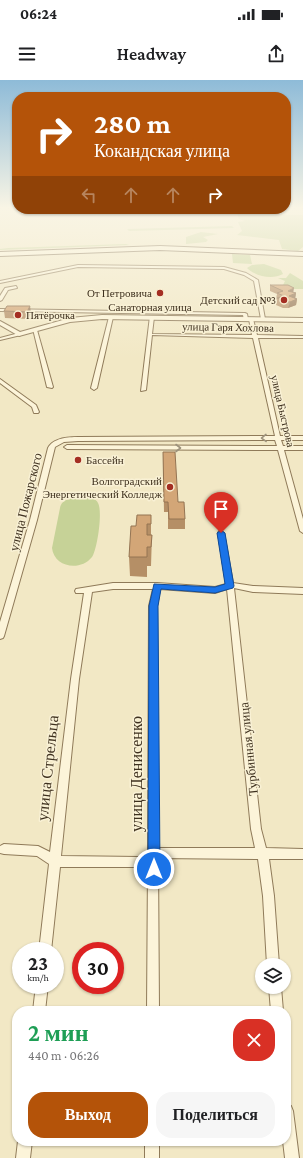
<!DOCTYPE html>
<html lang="ru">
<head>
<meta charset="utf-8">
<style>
  :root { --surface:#fff; --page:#f6f6f6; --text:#202124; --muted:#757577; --accent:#b45309 }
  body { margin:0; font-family:"Crimson Pro",serif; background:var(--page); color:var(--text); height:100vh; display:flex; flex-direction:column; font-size:15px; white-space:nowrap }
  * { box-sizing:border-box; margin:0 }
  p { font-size:13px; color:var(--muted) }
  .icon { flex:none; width:22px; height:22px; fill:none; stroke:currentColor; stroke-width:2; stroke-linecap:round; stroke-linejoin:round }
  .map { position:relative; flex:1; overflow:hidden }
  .details { position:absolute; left:12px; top:926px; width:279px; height:140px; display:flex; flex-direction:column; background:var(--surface); border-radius:16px; box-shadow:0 1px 3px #0004 }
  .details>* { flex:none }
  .hud { position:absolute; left:12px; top:12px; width:279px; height:122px; border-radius:16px; box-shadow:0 1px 3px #0004; background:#b45309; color:#fff; overflow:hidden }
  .fabs { position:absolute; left:255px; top:878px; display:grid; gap:8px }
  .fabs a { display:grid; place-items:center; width:36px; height:36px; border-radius:50%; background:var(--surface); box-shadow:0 1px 3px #0004; font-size:20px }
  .speed { position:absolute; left:12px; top:862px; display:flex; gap:8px; font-size:20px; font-weight:700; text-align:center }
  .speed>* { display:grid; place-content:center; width:52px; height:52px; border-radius:50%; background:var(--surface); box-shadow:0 1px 3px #0004; line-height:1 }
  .speed small { font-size:10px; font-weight:400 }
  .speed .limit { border:6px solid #d22; background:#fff; color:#111 }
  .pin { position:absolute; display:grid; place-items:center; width:34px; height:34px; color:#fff; margin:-41px -17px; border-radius:50% 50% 50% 0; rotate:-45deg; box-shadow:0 0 4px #0007 }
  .pin .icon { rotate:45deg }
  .me { position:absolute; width:44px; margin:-22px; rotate:0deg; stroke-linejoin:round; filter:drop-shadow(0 0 3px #0008) }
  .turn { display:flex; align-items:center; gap:14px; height:84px; padding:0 16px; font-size:18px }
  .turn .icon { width:52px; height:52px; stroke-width:2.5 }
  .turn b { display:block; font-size:28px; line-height:34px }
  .lanes { display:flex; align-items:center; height:38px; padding:0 16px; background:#0003; justify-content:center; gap:20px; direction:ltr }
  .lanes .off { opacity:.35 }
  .round { display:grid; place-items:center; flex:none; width:42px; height:42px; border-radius:16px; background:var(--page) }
  .head { display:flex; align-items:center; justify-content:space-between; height:68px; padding:0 16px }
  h1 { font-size:24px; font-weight:600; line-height:30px; color:#1e9e55 }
  .action { display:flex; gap:8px; margin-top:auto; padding:8px 16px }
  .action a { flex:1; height:46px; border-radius:16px; background:var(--accent); color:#fff; font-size:16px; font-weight:600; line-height:46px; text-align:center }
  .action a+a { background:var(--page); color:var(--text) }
  .status { display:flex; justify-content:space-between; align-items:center; height:28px; padding:0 20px; background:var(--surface); direction:ltr }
  .status svg { height:11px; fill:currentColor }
  header { display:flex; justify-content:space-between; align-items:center; height:52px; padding:0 16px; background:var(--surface); font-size:18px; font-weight:600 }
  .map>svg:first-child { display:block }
</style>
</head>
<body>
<div class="status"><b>06:24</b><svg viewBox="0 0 49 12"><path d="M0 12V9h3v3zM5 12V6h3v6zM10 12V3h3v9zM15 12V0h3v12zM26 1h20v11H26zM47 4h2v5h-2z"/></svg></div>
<header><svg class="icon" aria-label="menu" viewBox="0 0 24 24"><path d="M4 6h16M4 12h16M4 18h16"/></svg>Headway<svg class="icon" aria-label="share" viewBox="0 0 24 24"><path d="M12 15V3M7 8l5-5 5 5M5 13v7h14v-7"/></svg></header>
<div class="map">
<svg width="303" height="1078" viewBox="0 0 303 1078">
  <rect width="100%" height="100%" fill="#f2e8c5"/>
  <path fill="#c6d297" d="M237,134L303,135V167L298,171L282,169L279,160L237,155L242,151L238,142L245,141L239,139Z
    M232,146L234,148L129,151L127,149Z
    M201,152L218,154L203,157L208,160L206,162L186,164V157Z
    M126,164L129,165L0,170V169L8,168Z
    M232,174L250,175L252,184L233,183Z
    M264,184L281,190L283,194C272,200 255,196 247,188L252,185Z
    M290,193L303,201V209H290L283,205L285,201L278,198H286Z
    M82,417C88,418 96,418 98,423C103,432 97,470 92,477C80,492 54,487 52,468L60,428C62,418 73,418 82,417Z"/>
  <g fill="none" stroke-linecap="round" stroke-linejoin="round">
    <defs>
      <path id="minor" d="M78,185L224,187L246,193L258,200L265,239L263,240L261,239L254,201L244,195L224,189L78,187L0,203V201Z
        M16,206L17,208L8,210L2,220L0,221V216L5,208Z
        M0,229L245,233L247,234L248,239L244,240L243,235L0,231Z
        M111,236L113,237L97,308L94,310L91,308L109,237Z
        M150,236L154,237L152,254L252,255L249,239L251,238L253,239L257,255L303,256V258H258L280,356H303V360H281L283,366H303V370H284L303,439V453L300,451L278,370L67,369L64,367L67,365L277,366L275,360L78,361L64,362L55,367L37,440L4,556L3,558L0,559V542L30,440L48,368C53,358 68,357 78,357L275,356L253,258L152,255L146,310L141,311Z
        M33,249L37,250L53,307L52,308L47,307Z
        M19,253H21V255L0,260V258Z
        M0,299L36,325L39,332L38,333H34L32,327L0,303Z
        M219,451H221L224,453L233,503L253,506L303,508V514L253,512L234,508L261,749L266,768L303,769V779H269L274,816L279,885H267L263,816L258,779L158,778L159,931H147L148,784L141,787H60L51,871H39L49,784L37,776L4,774L0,773V766L4,764L38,766L50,772L71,599L84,513H76L75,511L76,509L113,503H157L215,507L226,504L218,453ZM113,509H153L149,526L148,771L139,777L61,776L79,599L92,512ZM160,509L215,513L227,509L251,749L255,768H158L157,526Z
        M36,905H48L45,931H33Z
        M269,907H281L283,931H271Z
        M286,1024L291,1026L293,1031L299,1078H285L283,1061H286Z
        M18,1061H32L30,1078H16Z
        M145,1061H159V1078H145Z"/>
      <path id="tertiary" d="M102,235L303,238V242L102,239L70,242L19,256L0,245V241L20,252L70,238Z"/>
      <path id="secondary" d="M160,166L303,172V176L160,170L0,176V172Z"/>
    </defs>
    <use href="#minor" stroke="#8f7a59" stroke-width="2"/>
    <use href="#tertiary" stroke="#8f7a59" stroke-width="2"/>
    <use href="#secondary" stroke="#715b3c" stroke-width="2"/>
    <use href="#minor" fill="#fcf4d9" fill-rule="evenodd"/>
    <use href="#tertiary" fill="#fcf4d9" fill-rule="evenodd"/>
    <use href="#secondary" fill="#fcf4d9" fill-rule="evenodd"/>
  </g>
  <path fill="#b58f66" d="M270,205L296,213L295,218L297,219L296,225L288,228H283L276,225L277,220L276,219L277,214L270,211Z
    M7,226L31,233L28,239L5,238L4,231Z
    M163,372L178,422L185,439V449H168V432H164Z
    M151,435V455H152L151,486H147V497L130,496L129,477L136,446Z"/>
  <path fill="#947453" d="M294,208L293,214L296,213L295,220L297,219L296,225L288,228L290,222L288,211Z
    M30,226L31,233L28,239L27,232Z"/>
  <path fill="#d3a677" stroke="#947453" d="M270,205H288L294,208L288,211L296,213L289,216L297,219L290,222L284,221L277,218L284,216L277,213L283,211Z
    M7,226H30L27,232L4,231Z
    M163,372H175L178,422H184L185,439H169L168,422H164Z
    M137,435H151V444H147V455H152L151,467H147V477H129L131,446H136Z"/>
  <defs><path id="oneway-chevron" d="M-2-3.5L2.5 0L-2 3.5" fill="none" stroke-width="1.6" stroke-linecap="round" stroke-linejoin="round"/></defs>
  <g stroke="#9d927c">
    <use href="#oneway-chevron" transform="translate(264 358) rotate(179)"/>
    <use href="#oneway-chevron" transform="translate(178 368)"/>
  </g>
  <linearGradient id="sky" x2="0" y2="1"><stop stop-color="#8ebbd8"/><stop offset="0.46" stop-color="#f9f5e5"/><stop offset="1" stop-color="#f9f5e5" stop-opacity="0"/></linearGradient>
  <rect width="303" height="278" fill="url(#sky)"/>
  <path fill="#1a73e8" stroke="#114b97" d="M221,450L225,453L234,506L233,508L215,513L161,509L158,526L160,789L158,793L154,795L149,793L148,789L149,526L154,504L215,507L225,504L217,453Z"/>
  <g fill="#a42e23" stroke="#f9f1d5" stroke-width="1.5">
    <circle cx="160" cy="213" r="4"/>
    <circle cx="284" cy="220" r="4"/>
    <circle cx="18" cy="235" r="4"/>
    <circle cx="78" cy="380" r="4"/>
    <circle cx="170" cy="407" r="4"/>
  </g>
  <g text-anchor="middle" stroke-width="3" stroke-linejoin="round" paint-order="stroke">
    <g font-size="11" fill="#3e301e" stroke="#f9f1d5" text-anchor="end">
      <text x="152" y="217">От Петровича</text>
      <text x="276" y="224">Детский сад №3</text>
      <text x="26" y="239" text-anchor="start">Пятёрочка</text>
      <text x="86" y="384" text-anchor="start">Бассейн</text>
      <text x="162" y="405">Волгоградский<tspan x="162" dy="13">Энергетический Колледж</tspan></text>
    </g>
    <g font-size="11" fill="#3e301e" stroke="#f9f1d5">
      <text x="150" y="231">Санаторная улица</text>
      <text transform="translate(228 247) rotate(1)" y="4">улица Гаря Хохлова</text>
      <text transform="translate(283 331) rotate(77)" y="4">улица Быстрова</text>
    </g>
    <g font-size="13" fill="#3e301e" stroke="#f9f1d5">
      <text transform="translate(25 422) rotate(-76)" y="5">улица Пожарского</text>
      <text transform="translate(248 669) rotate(-96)" y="5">Турбинная улица</text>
    </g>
    <g font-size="16" fill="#3e301e" stroke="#f9f1d5">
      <text transform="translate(47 688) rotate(-84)" y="6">улица Стрельца</text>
      <text transform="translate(136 694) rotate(-90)" y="6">улица Денисенко</text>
    </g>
  </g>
</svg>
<div class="fabs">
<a><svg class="icon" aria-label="layers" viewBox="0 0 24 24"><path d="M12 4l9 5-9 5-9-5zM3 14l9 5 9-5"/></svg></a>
</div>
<div class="speed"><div>23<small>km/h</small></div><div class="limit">30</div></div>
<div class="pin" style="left:221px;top:453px;background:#d93025"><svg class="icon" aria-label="arrive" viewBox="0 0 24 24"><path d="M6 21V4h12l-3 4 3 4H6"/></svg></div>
<svg class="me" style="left:154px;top:789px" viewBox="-20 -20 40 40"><circle r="17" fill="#1a73e8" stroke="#fff" stroke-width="3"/><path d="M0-11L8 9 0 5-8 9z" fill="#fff"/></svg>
<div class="hud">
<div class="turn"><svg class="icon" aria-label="right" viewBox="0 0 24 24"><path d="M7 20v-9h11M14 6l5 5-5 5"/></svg><div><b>280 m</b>Кокандская улица</div></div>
<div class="lanes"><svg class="icon off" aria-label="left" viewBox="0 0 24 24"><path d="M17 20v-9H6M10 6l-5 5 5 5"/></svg><svg class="icon off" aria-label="ahead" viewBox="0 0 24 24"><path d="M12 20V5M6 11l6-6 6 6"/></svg><svg class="icon off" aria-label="ahead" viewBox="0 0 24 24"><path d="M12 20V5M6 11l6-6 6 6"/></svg><svg class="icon" aria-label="right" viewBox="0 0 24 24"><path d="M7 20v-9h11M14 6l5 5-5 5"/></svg></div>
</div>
<section class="details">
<div class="head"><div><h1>2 мин</h1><p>440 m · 06:26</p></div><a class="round" style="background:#d93025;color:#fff"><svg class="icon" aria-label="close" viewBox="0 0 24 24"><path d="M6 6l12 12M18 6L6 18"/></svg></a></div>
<div class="action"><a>Выход</a><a>Поделиться</a></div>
</section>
</div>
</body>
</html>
